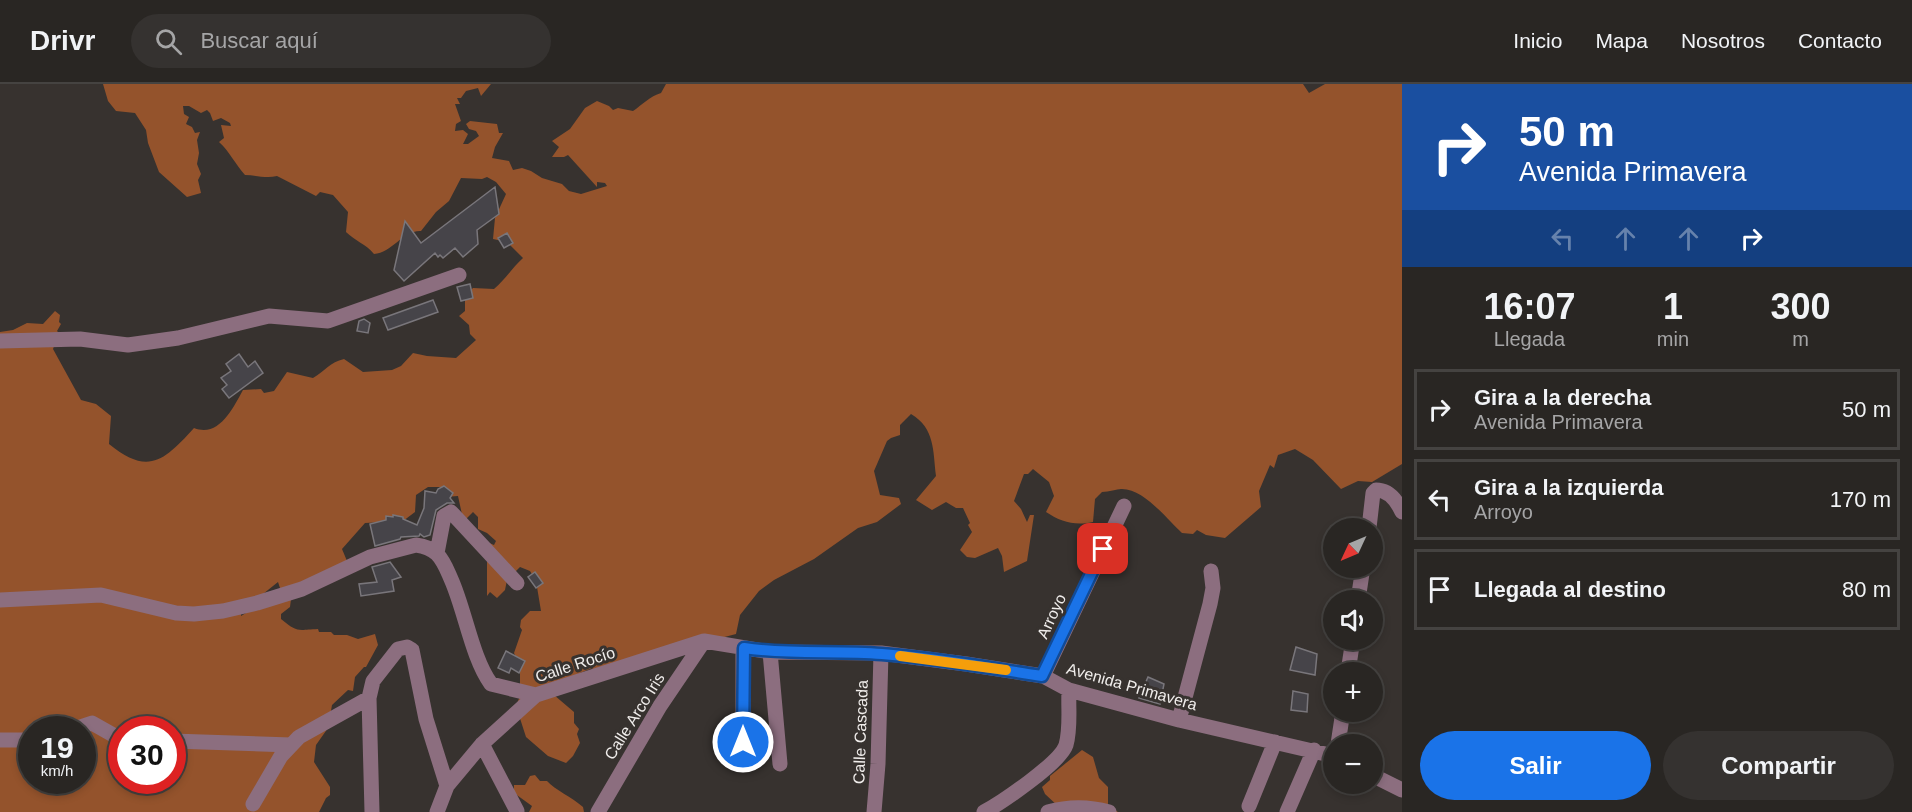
<!DOCTYPE html>
<html lang="es">
<head>
<meta charset="utf-8">
<style>
  :root { --surface:#292623; --page:#353230; --text:#f1f3f6; --muted:#a5a5a6; --line:#454341; --accent:#1a73e8 }
  body { margin:0; font-family:Arial,sans-serif; background:var(--page); color:var(--text); height:100vh; display:flex; flex-direction:column; font-size:22px; white-space:nowrap }
  * { box-sizing:border-box; margin:0 }
  p { font-size:20px; color:var(--muted) }
  .icon { flex:none; width:33px; height:33px; fill:none; stroke:currentColor; stroke-width:2; stroke-linecap:round; stroke-linejoin:round }
  .map { position:relative; flex:1; overflow:hidden }
  .drawer { display:flex; flex-direction:column; background:var(--surface); width:510px }
  .drawer>* { flex:none }
  .hud { background:#1a4fa0; color:#fff; overflow:hidden }
  .needle { width:39px; rotate:226deg }
  .buttons { position:absolute; left:1323px; top:434px; display:grid; gap:12px }
  .buttons a { display:grid; place-items:center; width:60px; height:60px; border-radius:50%; background:var(--surface); box-shadow:0 3px 9px #0003,0 0 0 2px var(--line); font-size:30px }
  .speed { position:absolute; left:18px; top:632px; display:flex; gap:12px; font-size:30px; font-weight:700; text-align:center }
  .speed>* { display:grid; place-content:center; width:78px; height:78px; border-radius:50%; background:var(--surface); box-shadow:0 3px 9px #0003,0 0 0 2px var(--line); line-height:1 }
  .speed small { font-size:15px; font-weight:400 }
  .speed .limit { border:9px solid #d22; background:#fff; color:#111 }
  .pin { position:absolute; display:grid; place-items:center; width:51px; height:51px; color:#fff; margin:-26px; border-radius:12px; box-shadow:0 3px 9px #0006 }
  .me { position:absolute; width:66px; margin:-33px; rotate:0deg; stroke-linejoin:round; filter:drop-shadow(0 0 4px #0008) }
  .turn { display:flex; align-items:center; gap:21px; height:126px; padding:0 18px; font-size:27px }
  .turn .icon { width:78px; height:78px; stroke-width:2.5 }
  .turn b { display:block; font-size:42px; line-height:51px }
  .lanes { display:flex; align-items:center; height:57px; padding:0 18px; background:#0003; justify-content:center; gap:30px; direction:ltr }
  .lanes .off { opacity:.35 }
  .eta { display:flex; justify-content:space-evenly; align-items:center; height:102px; text-align:center }
  .eta b { font-size:36px; font-weight:700; line-height:42px }
  .action { display:flex; gap:12px; margin-top:auto; padding:12px 18px }
  .action a { flex:1; height:69px; border-radius:36px; background:var(--accent); color:#fff; font-size:24px; font-weight:700; line-height:69px; text-align:center }
  .action a+a { background:var(--page); color:var(--text) }
  ul { padding:0; list-style:none }
  li { display:flex; align-items:center; gap:18px; height:81px; margin:0 12px 9px; padding:0 6px; border:3px solid var(--line); border-radius:0px }
  li div { flex:1 }
  li b { display:block; font-size:22px }
  li em { font-style:normal }
  header { display:flex; align-items:center; gap:36px; box-sizing:border-box; height:84px; padding:0 30px; background:var(--surface); border-bottom:2px solid var(--line) }
  header strong { font-size:28px }
  nav { display:flex; gap:33px; margin-inline-start:auto; font-size:21px }
  .search { width:420px; height:54px; background:var(--page); display:flex; align-items:center; gap:15px; box-sizing:border-box; padding:0 21px; border-radius:33px; color:var(--muted); font-size:22px }
  main { display:flex; flex:1; min-height:0 }
  .map>svg:first-child { display:block }
</style>
</head>
<body>
<header>
<strong>Drivr</strong>
<div class="search"><svg class="icon" aria-label="search" viewBox="0 0 24 24"><circle cx="10" cy="10" r="6"/><path d="M15 15l6 6"/></svg>Buscar aquí</div>
<nav><a>Inicio</a><a>Mapa</a><a>Nosotros</a><a>Contacto</a></nav>
</header>
<main>
<div class="map">
<svg width="1402" height="728" viewBox="0 0 1402 728">
  <rect width="100%" height="100%" fill="#37322f"/>
  <path fill="#94532c" fill-rule="evenodd" d="M103,0H491L481,12L478,4L466,7L461,14H457L460,20H455L461,37L456,40L455,47L463,46L468,50L463,60H468L479,52L476,47L469,45L466,40L470,37L497,40L499,49H503L495,63L492,74L509,77L513,86L522,84L531,87L542,94L562,100L569,107L581,110L607,102L605,99L597,98V103L568,71L564,73H552L559,63L552,57L570,45L585,24L597,17L609,22L613,26L618,24L633,27C642,21 650,12 661,9L666,0H1303L1309,9L1325,0H1402V380L1372,398L1358,397L1341,405L1313,376L1295,365L1278,371L1274,384L1270,381L1259,407L1261,423L1225,454L1206,451L1197,446L1193,450L1182,449C1166,434 1143,404 1121,405C1117,405 1109,408 1102,408L1095,415L1093,438C1075,442 1061,438 1046,428L1054,412L1049,398L1033,385L1028,390H1024L1014,417L1021,425L1027,438L1030,431H1034L1027,477L1004,488L1002,472L998,464L975,474L967,473L960,466L972,448L968,441L970,439L963,424H956L946,418L932,426L916,416L936,392C933,367 935,344 911,330L900,341V351L891,354L887,357L874,387L880,411L899,414L901,420L877,438L858,444L814,475L774,496L759,507L740,531L736,550L595,587L592,584L580,589L554,611L574,628V639L579,645L577,650L580,659L573,672L566,679L548,672L526,653L516,622L520,612V582L514,569L522,546L520,543L521,536L530,527H541L536,497L530,487L520,483L516,487H512L507,496L505,506L497,514L490,508L487,512V458L494,461L496,457L487,449L478,445V433L473,428L466,435H463L458,412L445,413L442,403H428L416,411L415,428L403,437L365,439L342,465L347,477L280,511V504L278,498L258,514L241,523V532L265,517L291,515L290,523L281,530V535C298,549 297,546 318,545L319,548H331L334,551H347L358,555L375,550L378,561L366,583H364L355,593L353,607L348,606L332,621L328,644L316,661L314,678L330,703V711L326,714L319,728H0V248L13,246L27,239L43,240L55,227L60,231L59,238L61,240L57,247L59,249L53,265L81,316L96,320L111,332L109,360C148,392 164,377 194,344C219,354 233,324 243,306L261,305L264,309L274,307L287,288L313,294C325,287 330,278 344,275L363,288L392,286L401,282L413,269L427,272L456,274L476,256L470,250L469,241L459,232L465,227V212L473,204L494,205C505,196 512,184 523,174L507,158L493,155L495,134L506,110L496,98L487,93L482,95L461,94L449,117L436,128L421,147C403,146 392,169 374,170C366,160 355,157 346,148L348,128L333,111L320,108L316,112L277,92C266,95 256,91 245,91C235,80 230,68 219,58L224,54L221,41L231,42L230,39L221,34L213,37L210,29L207,26L201,29L189,22H183L184,30L189,33L186,40L192,43L195,49L200,48L197,56L199,69L197,80L201,90L198,96L201,109L187,113L159,88L148,59L146,46L135,29L116,27L108,17ZM32,645H82V696H32ZM122,645H172V696H122Z
    M1082,666L1093,673L1099,694L1108,703V722L1118,728H1059V723L1045,710L1042,703L1050,696V692Z
    M535,691L540,697H547C555,706 572,713 583,723L584,728H529L532,722L514,709V701H525L530,692Z"/>
  <path fill="#464449" stroke="#79767b" stroke-width="1.5" d="M495,103L499,130L477,146L478,160L463,173L455,164L443,174L440,171L438,173L435,169L404,197L394,186L405,137L421,159Z
    M507,149L513,159L504,164L498,154Z
    M470,200L473,214L461,217L457,203Z
    M433,216L438,228L388,246L383,234Z
    M364,235L370,239L368,249L357,247L359,237Z
    M239,270L248,283L255,277L263,289L229,314L222,305L227,301L221,294L231,287L226,280Z
    M444,402L453,409L450,414L454,419H447L436,426L430,451L424,453L420,450L419,452L401,453L400,455L375,462L370,440L386,436V432L393,433V431L403,433V435L417,441L424,424L425,407L436,409L438,405Z
    M390,478L401,493L392,496L394,507L361,512L359,500L377,498L372,483Z
    M535,488L543,499L536,504L528,493Z
    M1296,563L1317,570L1315,591L1290,586Z
    M506,567L525,577L519,589L511,584L509,589L498,584Z
    M1148,593L1164,600L1160,620L1139,614Z
    M1293,607L1308,610L1307,628L1291,626Z"/>
  <g fill="none" stroke-linecap="round" stroke-linejoin="round">
    <path stroke="#8c6e7f" stroke-width="15" d="M0,257L80,255L128,261L178,254L269,232L328,237L459,191
      M1369,444L1373,409L1376,406C1389,406 1397,417 1402,428
      M437,469L444,432L451,428L517,499
      M0,516L101,511L176,529L194,530L223,527L257,519L302,505L370,473L416,461C424,462 432,465 437,470C444,477 447,486 451,495C465,526 472,574 491,600L536,611
      M1358,516L1363,483
      M770,568L780,680
      M1348,588L1353,555
      M1043,592L1124,422
      M1179,636L1210,520L1213,504L1211,487
      M74,645L92,639L115,652L122,653
      M0,656H32
      M172,657L291,661
      M743,659V565
      M482,660L517,727
      M1338,660L1343,627
      M1372,691L1402,706
      M253,720L281,672L299,653L369,614
      M1249,722L1275,658
      M372,728L369,614L373,597L398,565L407,563L412,566L426,635L447,702
      M437,728L447,702L482,660L536,611L704,557L770,568L881,569L966,580L1043,592L1069,606L1179,636L1334,672
      M598,728L660,622L704,557
      M874,728L878,680L881,569
      M984,728C1001,719 1060,679 1066,661C1071,644 1068,624 1069,606
      M1048,728C1069,722 1088,722 1109,728
      M1287,728L1314,666"/>
  </g>
  <g fill="none" stroke-linecap="round" stroke-linejoin="round">
    <defs>
      <path id="route" d="M743,658L744,564C790,571 836,566 882,570C936,574 989,584 1042,592L1103,465"/>
    </defs>
    <use href="#route" stroke="#114b97" stroke-width="15"/>
    <use href="#route" stroke="#1a73e8" stroke-width="10"/>
    <path stroke="#f59e0b" stroke-width="10" d="M900,572L1006,586"/>
  </g>
  <g text-anchor="middle" stroke-width="6" stroke-linejoin="round" paint-order="stroke">
    <g font-size="16" fill="#f0edeb" stroke="#37322f">
      <text transform="translate(1051 532) rotate(-65)" y="6">Arroyo</text>
      <text transform="translate(575 580) rotate(-18)" y="6">Calle Rocío</text>
      <text transform="translate(1132 602) rotate(16)" y="6">Avenida Primavera</text>
      <text transform="translate(634 632) rotate(-58)" y="6">Calle Arco Iris</text>
      <text transform="translate(860 648) rotate(-88)" y="6">Calle Cascada</text>
    </g>
  </g>
</svg>
<div class="buttons">
<a><svg class="needle" viewBox="-14 -14 28 28"><path d="M0-13l5 13h-10z" fill="#e53935"/><path d="M0 13l5-13h-10z" fill="#a5a5a6"/></svg></a>
<a><svg class="icon" aria-label="sound" viewBox="0 0 24 24"><path d="M4 9h4l5-4v14l-5-4H4zM17 9q2 3 0 6"/></svg></a>
<a>+</a>
<a>−</a>
</div>
<div class="speed"><div>19<small>km/h</small></div><div class="limit">30</div></div>
<div class="pin" style="left:1103px;top:465px;background:#d93025"><svg class="icon" aria-label="arrive" viewBox="0 0 24 24"><path d="M6 21V4h12l-3 4 3 4H6"/></svg></div>
<svg class="me" style="left:743px;top:658px" viewBox="-20 -20 40 40"><circle r="17" fill="#1a73e8" stroke="#fff" stroke-width="3"/><path d="M0-11L8 9 0 5-8 9z" fill="#fff"/></svg>
</div>
<section class="drawer">
<div class="hud">
<div class="turn"><svg class="icon" aria-label="right" viewBox="0 0 24 24"><path d="M7 20v-9h11M14 6l5 5-5 5"/></svg><div><b>50 m</b>Avenida Primavera</div></div>
<div class="lanes"><svg class="icon off" aria-label="left" viewBox="0 0 24 24"><path d="M17 20v-9H6M10 6l-5 5 5 5"/></svg><svg class="icon off" aria-label="ahead" viewBox="0 0 24 24"><path d="M12 20V5M6 11l6-6 6 6"/></svg><svg class="icon off" aria-label="ahead" viewBox="0 0 24 24"><path d="M12 20V5M6 11l6-6 6 6"/></svg><svg class="icon" aria-label="right" viewBox="0 0 24 24"><path d="M7 20v-9h11M14 6l5 5-5 5"/></svg></div>
</div>
<div class="eta">
<div><b>16:07</b><p>Llegada</p></div>
<div><b>1</b><p>min</p></div>
<div><b>300</b><p>m</p></div>
</div>
<ul>
<li><svg class="icon" aria-label="right" viewBox="0 0 24 24"><path d="M7 20v-9h11M14 6l5 5-5 5"/></svg><div><b>Gira a la derecha</b><p>Avenida Primavera</p></div><em>50 m</em></li>
<li><svg class="icon" aria-label="left" viewBox="0 0 24 24"><path d="M17 20v-9H6M10 6l-5 5 5 5"/></svg><div><b>Gira a la izquierda</b><p>Arroyo</p></div><em>170 m</em></li>
<li><svg class="icon" aria-label="arrive" viewBox="0 0 24 24"><path d="M6 21V4h12l-3 4 3 4H6"/></svg><div><b>Llegada al destino</b></div><em>80 m</em></li>
</ul>
<div class="action"><a>Salir</a><a>Compartir</a></div>
</section>
</main>
</body>
</html>
